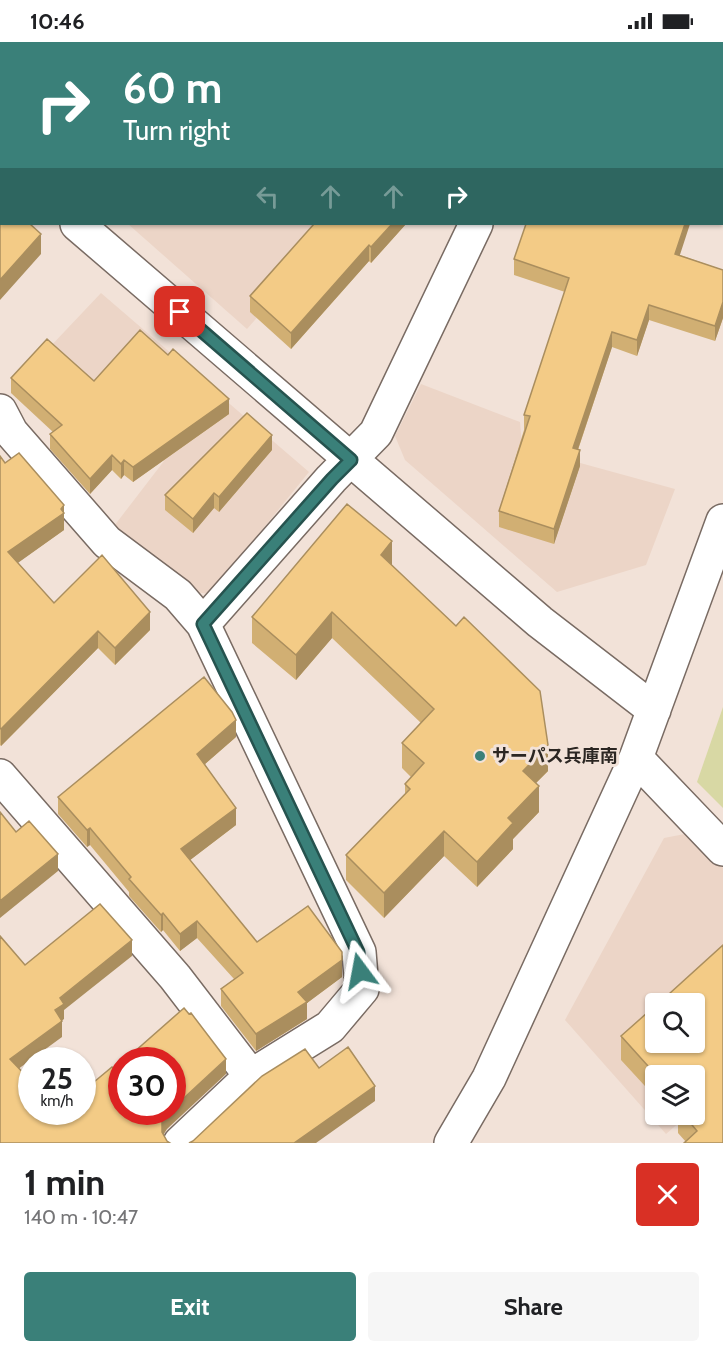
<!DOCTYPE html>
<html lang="en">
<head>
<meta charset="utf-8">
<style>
  :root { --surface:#fff; --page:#f6f6f6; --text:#202124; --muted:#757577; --accent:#3a8079 }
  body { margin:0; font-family:Cabin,"Noto Sans JP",sans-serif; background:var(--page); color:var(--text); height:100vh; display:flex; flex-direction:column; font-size:22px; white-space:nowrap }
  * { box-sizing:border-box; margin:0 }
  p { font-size:20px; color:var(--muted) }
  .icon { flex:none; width:33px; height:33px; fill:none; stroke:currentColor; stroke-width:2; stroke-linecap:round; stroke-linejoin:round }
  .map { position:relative; height:1101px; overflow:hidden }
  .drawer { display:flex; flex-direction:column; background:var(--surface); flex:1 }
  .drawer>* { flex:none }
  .banner { position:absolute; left:0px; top:0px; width:723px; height:183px; box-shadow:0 2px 4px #0004; background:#3a8079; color:#fff; overflow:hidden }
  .fabs { position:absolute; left:645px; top:951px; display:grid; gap:12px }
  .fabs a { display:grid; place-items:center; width:60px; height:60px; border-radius:6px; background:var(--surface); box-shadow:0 2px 4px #0004; font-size:30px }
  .speed { position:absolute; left:18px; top:1005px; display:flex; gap:12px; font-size:30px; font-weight:700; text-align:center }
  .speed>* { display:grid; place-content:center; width:78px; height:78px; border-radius:50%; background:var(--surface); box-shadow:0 2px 4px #0004; line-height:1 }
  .speed small { font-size:15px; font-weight:400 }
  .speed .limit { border:9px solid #d22; background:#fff; color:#111 }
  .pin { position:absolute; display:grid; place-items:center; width:51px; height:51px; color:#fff; margin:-26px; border-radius:12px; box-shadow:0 3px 9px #0006 }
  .me { position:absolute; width:66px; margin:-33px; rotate:347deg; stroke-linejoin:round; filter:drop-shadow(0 0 4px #0008) }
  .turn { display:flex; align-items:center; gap:21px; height:126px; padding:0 24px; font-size:27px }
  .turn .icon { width:78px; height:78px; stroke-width:2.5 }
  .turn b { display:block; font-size:42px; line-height:51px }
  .lanes { display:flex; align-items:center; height:57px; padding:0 24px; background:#0003; justify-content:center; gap:30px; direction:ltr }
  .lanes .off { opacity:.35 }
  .round { display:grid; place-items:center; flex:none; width:63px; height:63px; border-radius:6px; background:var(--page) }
  .overview { display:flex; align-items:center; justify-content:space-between; height:102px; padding:0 24px }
  h1 { font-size:36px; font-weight:700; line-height:45px }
  .cta { display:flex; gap:12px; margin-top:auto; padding:12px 24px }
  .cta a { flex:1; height:69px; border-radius:6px; background:var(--accent); color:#fff; font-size:24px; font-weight:700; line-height:69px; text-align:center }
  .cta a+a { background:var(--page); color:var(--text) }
  .status { display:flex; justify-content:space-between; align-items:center; height:42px; padding:0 30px; background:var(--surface); direction:ltr }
  .status svg { height:16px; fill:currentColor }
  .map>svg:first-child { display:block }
</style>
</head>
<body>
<div class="status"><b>10:46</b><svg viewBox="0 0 49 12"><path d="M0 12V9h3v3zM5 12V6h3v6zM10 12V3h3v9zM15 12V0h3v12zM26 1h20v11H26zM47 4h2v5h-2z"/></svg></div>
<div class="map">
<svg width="723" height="1101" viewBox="0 0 723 1101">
  <rect width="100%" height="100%" fill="#f2e2d8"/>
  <path fill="#ecd5c7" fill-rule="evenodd" d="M0,0H309L311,1L2,2L1,69L0,68Z
    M128,182H340L247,287Z
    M101,251L309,430L210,552L187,549L111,488L164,419L48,307Z
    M421,342L520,380L522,405L675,447L646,523L557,550L405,418L395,394Z
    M690,791L723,826V1041L694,1034H656V1072L688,1073L666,1092L565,978L664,796ZM656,962H694V1000H656Z"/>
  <path fill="#d8d8a4" d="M723,665V766L697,740Z"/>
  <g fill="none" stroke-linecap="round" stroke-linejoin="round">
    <defs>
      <path id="minor" d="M338,0L339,2
        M543,2V0
        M0,115L2,116
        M77,182L540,580L654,668
        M0,369L11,390L107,500L178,553L203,582L359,910L362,947L330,985L251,1034L180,1101
        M203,582L331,437L376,391L476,182
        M636,716L723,807
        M0,734L175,935L251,1034
        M451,1101L489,1036L636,716L723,479"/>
    </defs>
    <use href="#minor" stroke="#796b63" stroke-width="36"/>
    <use href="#minor" stroke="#fff" stroke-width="33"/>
  </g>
  <path fill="#d1af73" d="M78,0H328L329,2H78Z
    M314,182H406L371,221L369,219L291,307L250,270V254Z
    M680,213L723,228V276L715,299L649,278L637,314L612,305L578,408L580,424L554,502L499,485V469L524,388V373L565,250L514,233V217Z
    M11,336L94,339L229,372L133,440L124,433L121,437L112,428L90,452L50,407V392L53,390L11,351Z
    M272,408L219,470L214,466L193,491L165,468V453Z
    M0,414L5,421L64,480V488L17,521L54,561L150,588L115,623L98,606L1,704L0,703Z
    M392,523L548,729L536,741L539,770L513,797V807L477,845L444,814L384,876L346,838V813L405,753V742L411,735L402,726V701L421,681L332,596L296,638L252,601V575Z
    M236,695L205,722L236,783L190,818L257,900L342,935L307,961V977L256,1009L221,964V947L234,937L197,896L180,909L163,888L161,890L129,854V850L90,803L87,805L58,772V755Z
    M723,903V1101H684L686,1100L678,1091V1081L670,1072H694V1034H656V1056L621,1018V994L656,963V1000H694V962H658Z"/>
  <path fill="#aa8e5e" d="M495,0H509L508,2H493Z
    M723,68V83L722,88V72Z
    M392,182H406L371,221V205Z
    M685,182H690L675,228V212Z
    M41,192V212L0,258V238Z
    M369,203V219L291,307V291Z
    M723,260V276L715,299V284Z
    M649,263V278L637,314V298Z
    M612,290V305L573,422V406Z
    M229,357V372L133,440V425Z
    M272,393V408L219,470V455Z
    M580,408V424L554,502V487Z
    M112,413V428L90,452V437Z
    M124,418V433L121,437V422Z
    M214,451V466L193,491V477Z
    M64,463V488L8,528V510Z
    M392,499V525L381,513Z
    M150,570V588L115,623V606Z
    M332,570V596L296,638V613Z
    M98,589V606L1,704V687Z
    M236,678V695L197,729V712Z
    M548,703V729L523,754V729Z
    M539,744V770L513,797V807L477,845V820L508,776Z
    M236,766V783L181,825V807Z
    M90,786V803L87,805V788Z
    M444,789V814L384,876V851Z
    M58,812V829L0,876V859Z
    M163,871V888L161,890V873Z
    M197,879V896L180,909V892Z
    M132,898V914L64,968V977L55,984V968L60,956Z
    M342,918V935L307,961V977L256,1009V992L298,950Z
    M62,979V995L10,1033V1017Z
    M226,1017V1032L167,1087L162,1095V1080L167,1072L170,1070H172V1067Z
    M375,1044V1059L316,1101H294Z"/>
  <path fill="#f3cb86" stroke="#aa8e5e" stroke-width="1.5" d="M93,0H328L329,2H95Z
    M350,0H495L493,2H348Z
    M609,0H723V68L722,72V2H609Z
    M0,155L2,156V182H30L41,192L0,238Z
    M314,182H392L371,205L369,203L291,291L250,254Z
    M526,182H685L675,212L723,228V260L715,284L649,263L637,298L612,290L573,406L580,408L554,487L499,469L530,374L524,373L569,236L514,217Z
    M140,288L168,313L173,307L229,357L133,425L124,418L121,422L112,413L90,437L50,392L62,383L11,336L47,297L94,339Z
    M247,371L272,393L219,455L214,451L193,477L165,453Z
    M19,411L64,463L61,467L64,471L8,510L54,561L102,513L150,570L115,606L98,589L1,687L0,686V414L5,421Z
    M347,462L392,499L381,513L456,584L464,575L540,649L548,703L523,729L539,744L508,776L513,781L477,820L444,789L384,851L346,813L410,747L405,742L424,721L402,701L434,667L332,570L296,613L252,575Z
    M204,635L232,670L236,678L197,712L236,766L181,807L257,900L308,864L342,910V918L298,950L307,960L256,992L221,947L243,931L197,879L180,892L163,871L161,873L129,837L131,835L90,786L87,788L58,755Z
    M0,770L16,790L29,779L58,812L0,859Z
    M100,862L132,898L60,956L64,962L55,968L62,979L10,1017L32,1040V1070H58L59,1071L61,1070H82V1050L112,1025L115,1028L122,1022V1070H170L162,1080V1090L167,1099L170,1101H0V894L25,923Z
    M723,903V1101H684L697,1089L683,1072H694V1034H657L621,994L656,963V1000H694V962H658Z
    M184,966L189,972L191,971L226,1017L172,1067V1018H125Z
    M348,1005L375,1044L294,1101H189L193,1099L262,1034L305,1007L319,1026Z"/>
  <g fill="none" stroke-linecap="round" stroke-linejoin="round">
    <defs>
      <path id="route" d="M180,270L351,418L332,437L203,582L358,910L360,929"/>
    </defs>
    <use href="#route" stroke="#26534f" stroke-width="15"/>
    <use href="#route" stroke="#3a8079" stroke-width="10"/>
  </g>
  <circle fill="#3a8079" stroke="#f2e2d8" stroke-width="2" cx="480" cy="714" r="6"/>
  <g text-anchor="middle" stroke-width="6" stroke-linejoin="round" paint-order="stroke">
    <g font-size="18" font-weight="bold" fill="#2b2622" stroke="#f2e2d8" text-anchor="start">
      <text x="492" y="720">サーパス兵庫南</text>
    </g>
  </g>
</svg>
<div class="fabs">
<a><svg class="icon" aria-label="search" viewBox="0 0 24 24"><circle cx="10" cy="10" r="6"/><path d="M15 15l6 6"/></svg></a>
<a><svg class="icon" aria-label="layers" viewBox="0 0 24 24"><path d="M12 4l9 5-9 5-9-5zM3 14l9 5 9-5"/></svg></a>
</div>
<div class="speed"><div>25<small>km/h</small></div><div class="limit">30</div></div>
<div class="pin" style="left:180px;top:270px;background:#d93025"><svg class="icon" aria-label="arrive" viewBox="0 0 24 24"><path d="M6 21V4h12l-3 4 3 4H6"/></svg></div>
<svg class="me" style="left:360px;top:929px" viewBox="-20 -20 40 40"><path d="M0-17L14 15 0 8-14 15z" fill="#3a8079" stroke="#fff" stroke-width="4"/></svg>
<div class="banner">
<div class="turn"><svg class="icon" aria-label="right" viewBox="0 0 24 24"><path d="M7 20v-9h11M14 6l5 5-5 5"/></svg><div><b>60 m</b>Turn right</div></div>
<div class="lanes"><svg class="icon off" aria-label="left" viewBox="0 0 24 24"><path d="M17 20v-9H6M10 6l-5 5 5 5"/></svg><svg class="icon off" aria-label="ahead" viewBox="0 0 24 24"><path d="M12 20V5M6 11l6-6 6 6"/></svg><svg class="icon off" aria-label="ahead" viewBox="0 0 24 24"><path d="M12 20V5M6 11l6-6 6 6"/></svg><svg class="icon" aria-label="right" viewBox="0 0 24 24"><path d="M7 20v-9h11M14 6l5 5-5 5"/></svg></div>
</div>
</div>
<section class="drawer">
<div class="overview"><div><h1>1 min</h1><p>140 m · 10:47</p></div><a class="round" style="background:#d93025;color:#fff"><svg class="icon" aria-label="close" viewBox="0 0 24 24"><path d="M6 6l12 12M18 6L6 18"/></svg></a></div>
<div class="cta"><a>Exit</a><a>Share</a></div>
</section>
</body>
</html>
